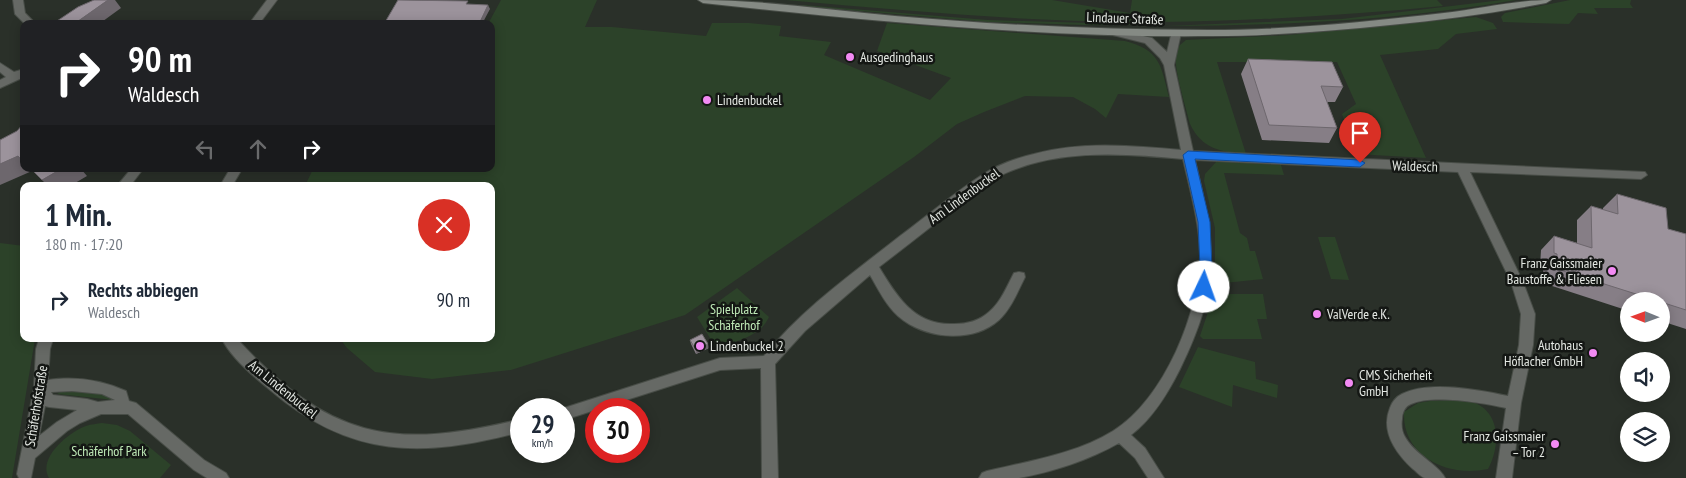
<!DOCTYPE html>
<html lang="de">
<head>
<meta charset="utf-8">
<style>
  :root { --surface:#fff; --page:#f2f2f3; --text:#1f2937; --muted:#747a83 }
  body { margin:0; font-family:"PT Sans Narrow",sans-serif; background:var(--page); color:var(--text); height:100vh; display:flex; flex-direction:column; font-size:19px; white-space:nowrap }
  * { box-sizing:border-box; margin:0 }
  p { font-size:16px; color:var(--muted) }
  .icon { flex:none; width:28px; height:28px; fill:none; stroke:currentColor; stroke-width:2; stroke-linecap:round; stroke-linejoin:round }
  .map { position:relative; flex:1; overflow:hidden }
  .sheet { position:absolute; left:20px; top:182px; width:475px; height:160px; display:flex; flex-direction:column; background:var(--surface); border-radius:10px; box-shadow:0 2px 12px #0003 }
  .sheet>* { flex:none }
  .banner { position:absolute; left:20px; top:20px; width:475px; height:152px; border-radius:10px; box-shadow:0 2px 12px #0003; background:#202124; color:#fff; overflow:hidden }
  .needle { width:32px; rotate:271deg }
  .tools { position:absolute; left:1620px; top:292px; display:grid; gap:10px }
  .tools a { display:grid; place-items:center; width:50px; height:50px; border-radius:50%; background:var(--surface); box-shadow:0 2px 12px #0003; font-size:25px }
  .speed { position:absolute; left:510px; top:398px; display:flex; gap:10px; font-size:25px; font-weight:700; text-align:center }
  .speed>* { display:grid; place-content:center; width:65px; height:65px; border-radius:50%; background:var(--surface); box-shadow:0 2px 12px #0003; line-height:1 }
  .speed small { font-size:12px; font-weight:400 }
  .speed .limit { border:8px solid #d22; background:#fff; color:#111 }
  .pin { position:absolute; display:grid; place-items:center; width:42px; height:42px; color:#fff; margin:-51px -21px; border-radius:50% 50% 50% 0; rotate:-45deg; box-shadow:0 0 5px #0007 }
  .pin .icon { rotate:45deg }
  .me { position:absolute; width:55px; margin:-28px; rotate:3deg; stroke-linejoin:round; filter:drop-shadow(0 0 4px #0008) }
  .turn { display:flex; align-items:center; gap:18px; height:105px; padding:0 25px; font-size:22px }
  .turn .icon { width:65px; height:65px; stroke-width:2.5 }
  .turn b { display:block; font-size:35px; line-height:42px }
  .lanes { display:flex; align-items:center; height:48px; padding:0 25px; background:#0003; justify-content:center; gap:25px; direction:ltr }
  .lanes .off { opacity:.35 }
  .round { display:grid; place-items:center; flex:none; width:52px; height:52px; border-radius:26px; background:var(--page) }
  .head { display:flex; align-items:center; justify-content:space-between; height:85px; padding:0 25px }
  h1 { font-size:30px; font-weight:600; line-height:38px }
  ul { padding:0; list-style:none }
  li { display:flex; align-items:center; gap:15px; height:65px; padding:0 25px }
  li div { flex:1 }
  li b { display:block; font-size:19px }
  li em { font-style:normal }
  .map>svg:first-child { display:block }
</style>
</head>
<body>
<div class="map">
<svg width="1686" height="478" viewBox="0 0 1686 478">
  <rect width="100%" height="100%" fill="#2a3029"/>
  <path fill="#2c4229" d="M501,0H597L585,27H612L706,36L712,23H749L781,26L779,36L831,42L824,55L930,100L951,78L877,51L887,23L1125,41C1160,50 1161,65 1169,97L1118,94L1106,118L1095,109L1073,97L1025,96L984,112L957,124L914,157L685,315L511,370L432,379L375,372L347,348L340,339H491V186H305L313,169H491V24H488Z
    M786,0H1052L1130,13L1132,0H1437L1443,6C1349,15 1254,21 1160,22C1035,23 910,11 786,0Z
    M1502,0H1516C1400,20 1282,26 1165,26L1342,19Z
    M1570,0H1631L1630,4L1633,8H1594L1598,14L1578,13L1569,24L1503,22L1501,17L1505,13Z
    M803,5L988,20L1156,25H1085L988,22L801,6Z
    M1476,17L1493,23L1497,29L1456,34L1438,49L1380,55L1426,158L1356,154L1342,114L1356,104L1337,62H1217L1246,154C1221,152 1202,149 1190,124C1186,107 1173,68 1176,52C1178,46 1181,44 1186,40L1289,35Z
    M1217,161L1281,165L1284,175L1224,173L1240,233L1247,238L1250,251H1255L1263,279L1215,284V228L1204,181L1205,174Z
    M1318,237H1335L1349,280L1331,279Z
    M0,243L24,246V339H35L12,478H0Z
    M737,288L769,317C760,337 736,341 716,348L697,317Z
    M1214,294H1263L1267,319H1257L1262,339H1203L1200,336Z
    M1198,347L1255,362L1256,379L1278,385L1277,398L1233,385L1232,407L1179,387Z
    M64,390L101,393L114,398V400L57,394Z
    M1430,401C1443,401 1457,399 1469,401C1501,409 1501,445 1488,469C1447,478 1402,456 1404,412L1418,403Z
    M102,423L117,425L130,431L171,465L160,478H49C37,458 69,432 86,426C91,424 97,424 102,423Z"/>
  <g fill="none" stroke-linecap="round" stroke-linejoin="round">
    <defs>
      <path id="street" d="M13,0H23L25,13L36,24H25L15,14Z
        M267,0H277L259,24H249Z
        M1117,30L1152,38L1167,52L1172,31H1180L1181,33L1174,65L1193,151L1645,172L1647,175L1641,179L1470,172L1523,282L1535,314L1533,345L1521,403L1512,478H1496L1506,408C1484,403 1432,394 1411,404C1405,406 1402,413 1402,419C1401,425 1402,432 1405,437C1414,454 1439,465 1445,478C1439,478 1431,478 1425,478C1421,477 1416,471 1413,469C1397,454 1380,432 1390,408C1392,402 1396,397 1402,394C1429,380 1480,390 1508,396L1519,345L1521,314L1511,282L1458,172L1195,160C1216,248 1221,285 1180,369C1168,393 1153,418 1131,435L1145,448L1164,478H1148L1135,458L1119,443C1089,460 1052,472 1019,478C1006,478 992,478 979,478L982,473L987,471C1029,461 1076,454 1113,431C1164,400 1201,310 1200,252C1199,221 1190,190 1183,159C1118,153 1053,148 993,179C980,186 969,198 957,206C931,227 905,247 879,267C897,297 915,326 954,324C967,324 979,321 989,312C1001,302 1007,286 1014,273L1019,272L1024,273L1025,277C1018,291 1011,309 999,320C972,344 924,339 898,316C886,305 878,289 870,275L805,331L775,364L778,478H762L761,368L720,370L564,420V409H561L564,408L720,358L764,356C802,309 853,273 900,236C927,216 954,193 982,175C997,165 1017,158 1034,154C1082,141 1133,146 1181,150L1164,65L1160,58L1145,43L1113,35L1112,33L1113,31Z
        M0,63L14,72L24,69V77L0,88V80L6,77L0,72Z
        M131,169H143L130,186H117Z
        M230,169H242L232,186H220Z
        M39,339H53L50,349L48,380C76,376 101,380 126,391L129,401L136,403L204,460L226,473L229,478H207L194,470L128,414H101L80,423L67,431L35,458L31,478H19L17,474L34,388L36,349ZM72,391L102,394L115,400L98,402L87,399L53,395L51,392ZM45,406L49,407L77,410L57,422L39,436Z
        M222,339H237C329,438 391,451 521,419V432C423,458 350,459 269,389C254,377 230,356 222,339Z"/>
      <path id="secondary" d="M698,0C764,0 830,10 895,16C999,25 1104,30 1209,30C1287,30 1366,22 1444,13C1480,9 1515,0 1551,0L1546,3C1494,13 1443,20 1390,25C1331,31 1271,36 1212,36C1042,38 872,21 703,3Z"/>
    </defs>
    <use href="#street" stroke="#484d47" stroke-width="2"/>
    <use href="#secondary" stroke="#484d47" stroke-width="2"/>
    <use href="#street" fill="#666965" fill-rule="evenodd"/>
    <use href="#secondary" fill="#858a84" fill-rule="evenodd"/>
  </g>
  <path fill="#867e86" d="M1248,59L1343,87L1335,102H1327L1337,128L1329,143L1262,140L1241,74Z
    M1617,194L1668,229L1686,234V329L1661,321V301H1629V311L1543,283V268L1540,267L1541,250L1554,236L1577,243V220L1591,206L1603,210V208Z
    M690,340L708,344L709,348L696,354L691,344Z"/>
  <path fill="#6d676d" d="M108,0H115L121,8L99,24H74Z
    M488,5L490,9L482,24H479Z
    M18,156L24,162V169H30L32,171L0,185V164Z
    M61,169H81L87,176L70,186H48L42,180Z
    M708,344L709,348L696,354V350Z"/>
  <path fill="#9c939c" stroke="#6d676d" d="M94,0H108L74,24H62L57,21L78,7Z
    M398,0L468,1L466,4L488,5L479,24H384Z
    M1248,59L1332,62L1343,87L1321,86L1337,128L1269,125Z
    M24,123V162L18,156L0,164V140L17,131Z
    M31,169H61L42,180Z
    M1617,194L1666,208L1668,229L1686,234V310L1661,302V301H1658L1557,269V254L1554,253V236L1592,248L1591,206L1618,214Z
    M702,334L708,344L696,350L690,340Z"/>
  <path fill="#1a73e8" stroke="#114b97" d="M1188,151L1360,160L1365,163L1360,167L1195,159L1210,222L1212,268L1208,290H1200L1198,287L1200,268L1198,222L1183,155Z"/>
  <g fill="#f28af3" stroke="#141714" stroke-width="2">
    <circle cx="850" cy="57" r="5"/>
    <circle cx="707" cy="100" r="5"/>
    <circle cx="1612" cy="271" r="5"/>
    <circle cx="1317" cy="314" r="5"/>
    <circle cx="700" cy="346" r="5"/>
    <circle cx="1593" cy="353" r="5"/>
    <circle cx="1349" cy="383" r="5"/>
    <circle cx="1555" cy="444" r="5"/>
  </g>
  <g text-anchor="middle" stroke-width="5" stroke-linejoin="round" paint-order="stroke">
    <g font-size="14" fill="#e4e8e3" stroke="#141714">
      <text transform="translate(1125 18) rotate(2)" y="5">Lindauer Straße</text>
      <text transform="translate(1415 166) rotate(2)" y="5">Waldesch</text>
      <text transform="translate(964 196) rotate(-36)" y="5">Am Lindenbuckel</text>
      <text transform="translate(283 389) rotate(39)" y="5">Am Lindenbuckel</text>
      <text transform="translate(36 406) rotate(-81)" y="5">Schäferhofstraße</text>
    </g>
    <g font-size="14" fill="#e4e8e3" stroke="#141714" text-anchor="start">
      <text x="860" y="62">Ausgedinghaus</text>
      <text x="717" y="105">Lindenbuckel</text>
      <text x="1602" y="268" text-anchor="end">Franz Gaissmaier<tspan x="1602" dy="16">Baustoffe &amp; Fliesen</tspan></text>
      <text x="1327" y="319">ValVerde e.K.</text>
      <text x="1583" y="350" text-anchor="end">Autohaus<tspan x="1583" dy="16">Höflacher GmbH</tspan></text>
      <text x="710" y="351">Lindenbuckel 2</text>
      <text x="1359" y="380">CMS Sicherheit<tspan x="1359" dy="16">GmbH</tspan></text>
      <text x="1545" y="441" text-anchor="end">Franz Gaissmaier<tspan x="1545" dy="16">– Tor 2</tspan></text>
    </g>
    <g font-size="14" fill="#bfeab7" stroke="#141714">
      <text x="734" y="314">Spielplatz<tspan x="734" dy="16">Schäferhof</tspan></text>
      <text x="109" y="456">Schäferhof Park</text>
    </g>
  </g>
</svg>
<div class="tools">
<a><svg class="needle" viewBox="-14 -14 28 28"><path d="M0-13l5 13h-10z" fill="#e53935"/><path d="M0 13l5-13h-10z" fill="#747a83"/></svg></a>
<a><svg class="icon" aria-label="sound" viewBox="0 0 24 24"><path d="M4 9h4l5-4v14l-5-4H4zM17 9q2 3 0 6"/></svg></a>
<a><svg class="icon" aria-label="layers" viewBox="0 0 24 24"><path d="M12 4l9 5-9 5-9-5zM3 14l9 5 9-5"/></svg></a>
</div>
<div class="speed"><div>29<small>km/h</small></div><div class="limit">30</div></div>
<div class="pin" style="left:1360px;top:163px;background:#d93025"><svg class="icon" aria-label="arrive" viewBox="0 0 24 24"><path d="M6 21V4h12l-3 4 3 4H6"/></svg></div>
<svg class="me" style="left:1204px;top:287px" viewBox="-20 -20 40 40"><circle r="19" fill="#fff"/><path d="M0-13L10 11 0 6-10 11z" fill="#1a73e8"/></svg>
<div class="banner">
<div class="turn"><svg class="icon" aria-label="right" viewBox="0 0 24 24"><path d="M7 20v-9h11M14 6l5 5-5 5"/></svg><div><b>90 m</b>Waldesch</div></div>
<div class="lanes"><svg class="icon off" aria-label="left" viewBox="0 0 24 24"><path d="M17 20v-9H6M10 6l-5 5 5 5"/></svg><svg class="icon off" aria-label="ahead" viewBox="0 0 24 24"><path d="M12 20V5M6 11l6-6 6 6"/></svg><svg class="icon" aria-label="right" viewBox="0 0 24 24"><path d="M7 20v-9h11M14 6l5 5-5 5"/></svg></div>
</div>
<section class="sheet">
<div class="head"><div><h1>1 Min.</h1><p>180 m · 17:20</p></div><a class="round" style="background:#d93025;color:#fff"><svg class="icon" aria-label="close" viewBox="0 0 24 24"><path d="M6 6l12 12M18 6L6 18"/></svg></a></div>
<ul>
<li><svg class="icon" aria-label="right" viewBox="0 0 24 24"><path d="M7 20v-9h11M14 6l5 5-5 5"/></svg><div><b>Rechts abbiegen</b><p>Waldesch</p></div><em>90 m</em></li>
</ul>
</section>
</div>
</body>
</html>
